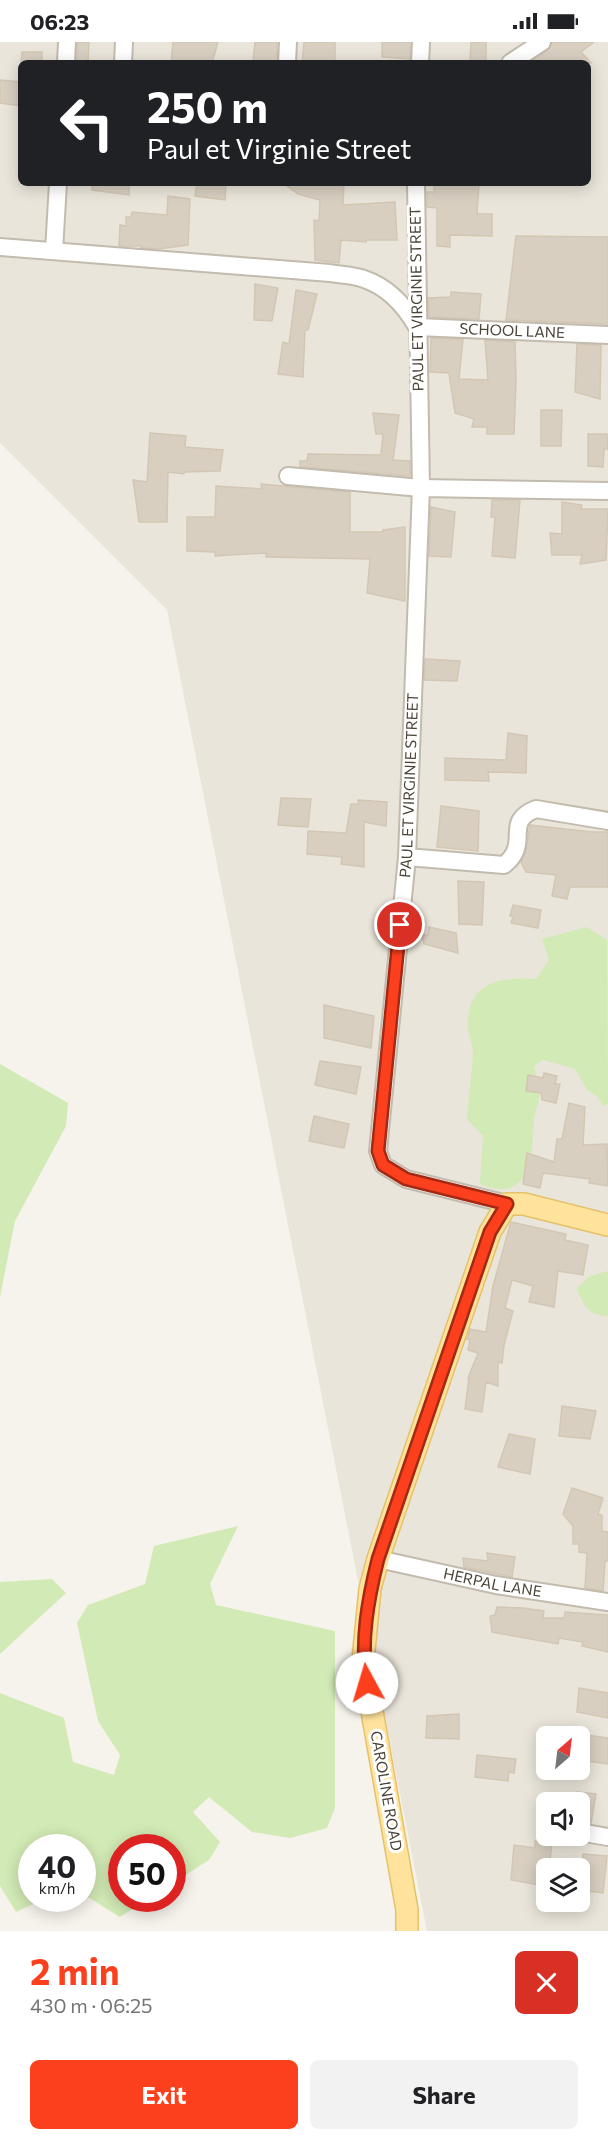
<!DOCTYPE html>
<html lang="en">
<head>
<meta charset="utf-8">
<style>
  :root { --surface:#fff; --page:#f2f2f2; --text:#202124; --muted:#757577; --accent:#fc3f1d }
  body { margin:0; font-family:Commissioner,sans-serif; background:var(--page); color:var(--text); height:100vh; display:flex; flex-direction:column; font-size:22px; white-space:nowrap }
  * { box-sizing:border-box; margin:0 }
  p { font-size:20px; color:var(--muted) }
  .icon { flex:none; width:33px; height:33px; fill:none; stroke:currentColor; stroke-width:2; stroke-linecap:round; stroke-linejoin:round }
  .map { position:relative; height:1889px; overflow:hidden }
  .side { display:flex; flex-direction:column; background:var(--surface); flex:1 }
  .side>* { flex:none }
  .guide { position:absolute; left:18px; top:18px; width:573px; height:126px; border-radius:9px; box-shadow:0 3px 15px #0003; background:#202124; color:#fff; overflow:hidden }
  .needle { width:39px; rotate:28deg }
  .tools { position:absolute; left:536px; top:1684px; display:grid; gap:12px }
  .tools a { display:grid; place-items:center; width:54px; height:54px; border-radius:9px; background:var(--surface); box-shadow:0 3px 15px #0003; font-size:30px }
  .speed { position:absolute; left:18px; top:1792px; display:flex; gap:12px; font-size:30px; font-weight:700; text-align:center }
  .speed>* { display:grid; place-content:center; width:78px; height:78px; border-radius:50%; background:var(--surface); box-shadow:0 3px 15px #0003; line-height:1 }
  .speed small { font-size:15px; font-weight:400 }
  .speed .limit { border:9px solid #d22; background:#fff; color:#111 }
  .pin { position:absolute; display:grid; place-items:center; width:51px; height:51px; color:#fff; margin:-26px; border:3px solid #fff; border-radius:50%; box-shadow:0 2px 6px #0007 }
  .me { position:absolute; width:66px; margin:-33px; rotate:354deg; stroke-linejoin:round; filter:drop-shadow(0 0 4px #0008) }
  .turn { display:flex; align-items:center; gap:21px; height:126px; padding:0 30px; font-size:27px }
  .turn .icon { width:78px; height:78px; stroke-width:2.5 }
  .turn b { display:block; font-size:42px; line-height:51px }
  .round { display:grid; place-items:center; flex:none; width:63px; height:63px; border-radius:9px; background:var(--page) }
  .head { display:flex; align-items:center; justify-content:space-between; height:102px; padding:0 30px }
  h1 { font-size:36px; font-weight:700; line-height:45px; color:var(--accent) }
  .button { display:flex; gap:12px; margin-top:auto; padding:12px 30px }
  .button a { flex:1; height:69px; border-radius:9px; background:var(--accent); color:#fff; font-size:24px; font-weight:700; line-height:69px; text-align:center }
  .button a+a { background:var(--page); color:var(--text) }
  .status { display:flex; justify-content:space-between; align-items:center; height:42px; padding:0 30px; background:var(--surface); direction:ltr }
  .status svg { height:16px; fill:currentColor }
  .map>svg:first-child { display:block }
</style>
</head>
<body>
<div class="status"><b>06:23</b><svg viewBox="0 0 49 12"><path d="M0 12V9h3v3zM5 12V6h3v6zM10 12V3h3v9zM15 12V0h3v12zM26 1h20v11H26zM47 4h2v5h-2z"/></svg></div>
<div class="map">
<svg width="608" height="1889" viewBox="0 0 608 1889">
  <rect width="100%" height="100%" fill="#f6f3ec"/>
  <path fill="#eae5da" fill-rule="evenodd" d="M0,0H608V1889H427L167,568L0,401ZM21,21H588V141H21ZM546,1695H579V1728H546ZM546,1761H579V1794H546ZM546,1827H579V1860H546Z"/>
  <path fill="#d2eab5" d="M587,885L607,898L608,1062L603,1064L597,1054L587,1048L576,1028L566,1024L543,1018L534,1024C536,1034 540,1046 539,1056C538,1064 534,1071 534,1079C532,1116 530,1163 480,1142L483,1094L467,1077C468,1055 472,1034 473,1012C473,1002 468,993 468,984C467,939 501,935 536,937L549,918L542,897Z
    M0,1022L68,1061L66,1084L15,1179L0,1255Z
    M608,1229V1274C587,1273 585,1264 576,1247L590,1234Z
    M238,1484L210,1542L216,1563L335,1589V1766L327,1786L290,1796L252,1790L209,1755L193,1770L220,1800L209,1818L173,1841L172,1806H122V1857H148L120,1875L83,1852L82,1806H32V1857H44L16,1870L0,1844V1651L64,1676L73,1720L114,1733L120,1713L98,1679L77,1581L88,1563L145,1542L154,1504Z
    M52,1537L66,1551L0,1612V1540Z"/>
  <path fill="#d8cfc1" stroke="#d3c7b4" stroke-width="1.5" d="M77,0H89L88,21L77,20Z
    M173,0H218L212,21H171Z
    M255,0H277V19H253Z
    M304,0H335V21H302Z
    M382,0H410V17L382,15Z
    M471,0H486V21H470Z
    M552,0H594L581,10L591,21H529L548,8Z
    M22,10H42V21H21Z
    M0,38L21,40V64L0,61Z
    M92,141H129V153L92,148Z
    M197,141H226L225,158L195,154Z
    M283,141H344L343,163L395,160L397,198H366V200L341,198L339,221L315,218L314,178L319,179L320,158L298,152Z
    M434,141H479L477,172H492V194L450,193V205L437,204V166L427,165V150H434Z
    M168,154L190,157L188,203L158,207L141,206L142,204H119L120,183L126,184V175H131L132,170L167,173Z
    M516,194L608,195V282L506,278Z
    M255,242L278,246L272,279L254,278Z
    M296,248L317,252L308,288H305L303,335L278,332L283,300L289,302Z
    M451,250L481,252L479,277L429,275L428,256L451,255Z
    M431,296L463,297L459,337L488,338L485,298L515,300L516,339L514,392H487V385H472L474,377L455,371L449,331L430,330Z
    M577,302L601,303L600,357L575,350Z
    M541,368H562L561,404H541Z
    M373,371L399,373L393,418L410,419V434L300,425V419H307L308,412L381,413L383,392H376Z
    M150,391L186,394L185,405L223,408L220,429L184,430V432L168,430L167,480H139L133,438L147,440Z
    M588,392H607L608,407H604L603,425L588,424Z
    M261,442L350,450V490H383V488L405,485V559L367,551L370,517L266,515V511L215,514V510L187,509V475H215L216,444L262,447Z
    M492,458H520L515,516L492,514L495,475H491Z
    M562,460L582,463L581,467H608L606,518L580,522L582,513H552L550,491L562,492Z
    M431,465L455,470L451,515L429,514Z
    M425,617L460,619L457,639L424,638Z
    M508,691L527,694L526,731L488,730L489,739L445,738V716L506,718Z
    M281,756L311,757L308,785L278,783Z
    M358,758L387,760L386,784L364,780V825L341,822L342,815L307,812L308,789L346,791L351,762H359Z
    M441,764L479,769L478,809L437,805Z
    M530,783L592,790H608V845H570L567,857L552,854L556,833L526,830L521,820L526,809Z
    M458,839L484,840L482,883L459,882Z
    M513,863L541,868L538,886L511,881L513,875L510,874Z
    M429,885L456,891L458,911L424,902L422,893H428Z
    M324,963L374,974L371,1006L324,996Z
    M320,1019L361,1025L356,1052L315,1043Z
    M544,1031L557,1034L555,1042H560L556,1061L542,1058L541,1051L526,1049L528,1033L543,1036Z
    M569,1061L585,1065L583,1103L607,1102L608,1144L589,1141L590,1137L543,1131L540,1146L523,1142L527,1111L554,1120L557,1097H562Z
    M314,1074L349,1082L344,1106L309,1099Z
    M511,1180L566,1192L565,1198L588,1203L583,1233L558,1229L554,1265L529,1260L533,1244L512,1238L505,1266L513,1269L504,1303L502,1321L498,1320V1344L486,1340L482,1370L465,1367L469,1336H468L478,1311L468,1308L470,1298L467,1297L470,1287L486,1290L493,1244Z
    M562,1364L596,1369L590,1397L559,1394Z
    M509,1392L535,1397L530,1432L498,1425Z
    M572,1446L603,1456L598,1472L602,1473V1489L608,1490V1519H605L603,1549L585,1546L587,1511L579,1510V1502H573V1484L563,1472Z
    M487,1511L515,1515L512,1535L464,1525L463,1516L488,1519Z
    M497,1565L523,1566L544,1569L543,1576H564L565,1570L608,1573V1610L582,1604L583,1600L559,1596L558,1602L492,1590L490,1574L495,1573Z
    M579,1646L608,1651V1676L577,1670Z
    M459,1672V1697L426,1696L427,1674Z
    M579,1692L608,1696V1722L579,1718Z
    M477,1713L516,1717L514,1731L509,1730L508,1739L475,1735Z
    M577,1750L596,1752L591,1781L579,1780V1761H575Z
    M535,1799L552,1801L549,1827H546V1844L511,1838L514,1803L535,1806Z
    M583,1812L607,1814L603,1851L580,1848Z"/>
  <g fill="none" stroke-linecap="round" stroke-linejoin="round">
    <defs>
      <g id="minor">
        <path d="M66,21L67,0"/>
        <path d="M123,21L124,0"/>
        <path d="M287,21L288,0"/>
        <path d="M420,21L421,0"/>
        <path d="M510,21L542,0"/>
        <path id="s1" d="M0,205L330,231C341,233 354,233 364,237C388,245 405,264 417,285L608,293"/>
        <path d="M54,209L58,141"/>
        <path d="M288,434L421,446L416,141"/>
        <path d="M407,815L504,823C532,801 502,780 536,767L608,779"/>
        <path id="s2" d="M507,1162L406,1137L383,1123L378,1109L407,815L421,446L608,449"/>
        <path id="s3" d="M378,1517L496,1543L608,1560"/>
        <path d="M579,1790L608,1795"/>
      </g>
      <path id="major" d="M407,1889V1868L363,1618L370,1547L378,1517L490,1190L507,1162H524L608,1183"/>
    </defs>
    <use href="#minor" stroke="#c2bbae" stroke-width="20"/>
    <use href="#major" stroke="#e6c16a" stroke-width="24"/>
    <use href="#minor" stroke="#fff" stroke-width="16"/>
    <use href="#major" stroke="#ffe39c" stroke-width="21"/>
  </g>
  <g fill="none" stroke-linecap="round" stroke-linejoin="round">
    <defs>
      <path id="route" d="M367,1641C360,1600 368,1557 378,1517L490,1190L507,1162L406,1137L383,1123L378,1109L400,883"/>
    </defs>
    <use href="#route" stroke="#a42913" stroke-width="15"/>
    <use href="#route" stroke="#fc3f1d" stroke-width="10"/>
  </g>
  <g text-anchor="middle" stroke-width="6" stroke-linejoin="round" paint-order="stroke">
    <g font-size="15" fill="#4b4439" stroke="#fff">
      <text transform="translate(417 257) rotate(-91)" y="5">PAUL ET VIRGINIE STREET</text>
      <text dy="5" stroke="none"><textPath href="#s1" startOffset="534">SCHOOL LANE</textPath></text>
      <text dy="5" stroke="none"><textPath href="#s2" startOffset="513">PAUL ET VIRGINIE STREET</textPath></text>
      <text dy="5" stroke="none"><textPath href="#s3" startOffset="117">HERPAL LANE</textPath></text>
      <text transform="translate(386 1749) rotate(80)" y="5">CAROLINE ROAD</text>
    </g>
  </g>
</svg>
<div class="tools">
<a><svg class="needle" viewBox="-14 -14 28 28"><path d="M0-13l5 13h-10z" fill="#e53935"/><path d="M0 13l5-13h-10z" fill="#757577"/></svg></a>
<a><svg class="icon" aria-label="sound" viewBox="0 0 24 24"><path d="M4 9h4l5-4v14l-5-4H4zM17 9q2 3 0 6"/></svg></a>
<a><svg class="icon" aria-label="layers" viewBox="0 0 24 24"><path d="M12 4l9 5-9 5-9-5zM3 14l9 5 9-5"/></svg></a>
</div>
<div class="speed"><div>40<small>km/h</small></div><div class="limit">50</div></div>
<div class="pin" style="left:400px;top:883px;background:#d93025"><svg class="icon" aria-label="arrive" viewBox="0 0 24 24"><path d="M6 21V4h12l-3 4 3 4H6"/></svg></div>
<svg class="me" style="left:367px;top:1641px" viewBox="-20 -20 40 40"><circle r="19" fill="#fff"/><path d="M0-13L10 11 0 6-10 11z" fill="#fc3f1d"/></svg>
<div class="guide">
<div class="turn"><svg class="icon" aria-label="left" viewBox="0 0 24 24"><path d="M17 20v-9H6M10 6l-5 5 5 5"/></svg><div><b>250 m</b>Paul et Virginie Street</div></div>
</div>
</div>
<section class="side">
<div class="head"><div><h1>2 min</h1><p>430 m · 06:25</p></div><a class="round" style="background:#d93025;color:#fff"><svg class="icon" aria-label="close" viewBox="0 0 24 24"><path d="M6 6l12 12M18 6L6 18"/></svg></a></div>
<div class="button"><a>Exit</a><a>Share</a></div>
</section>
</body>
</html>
